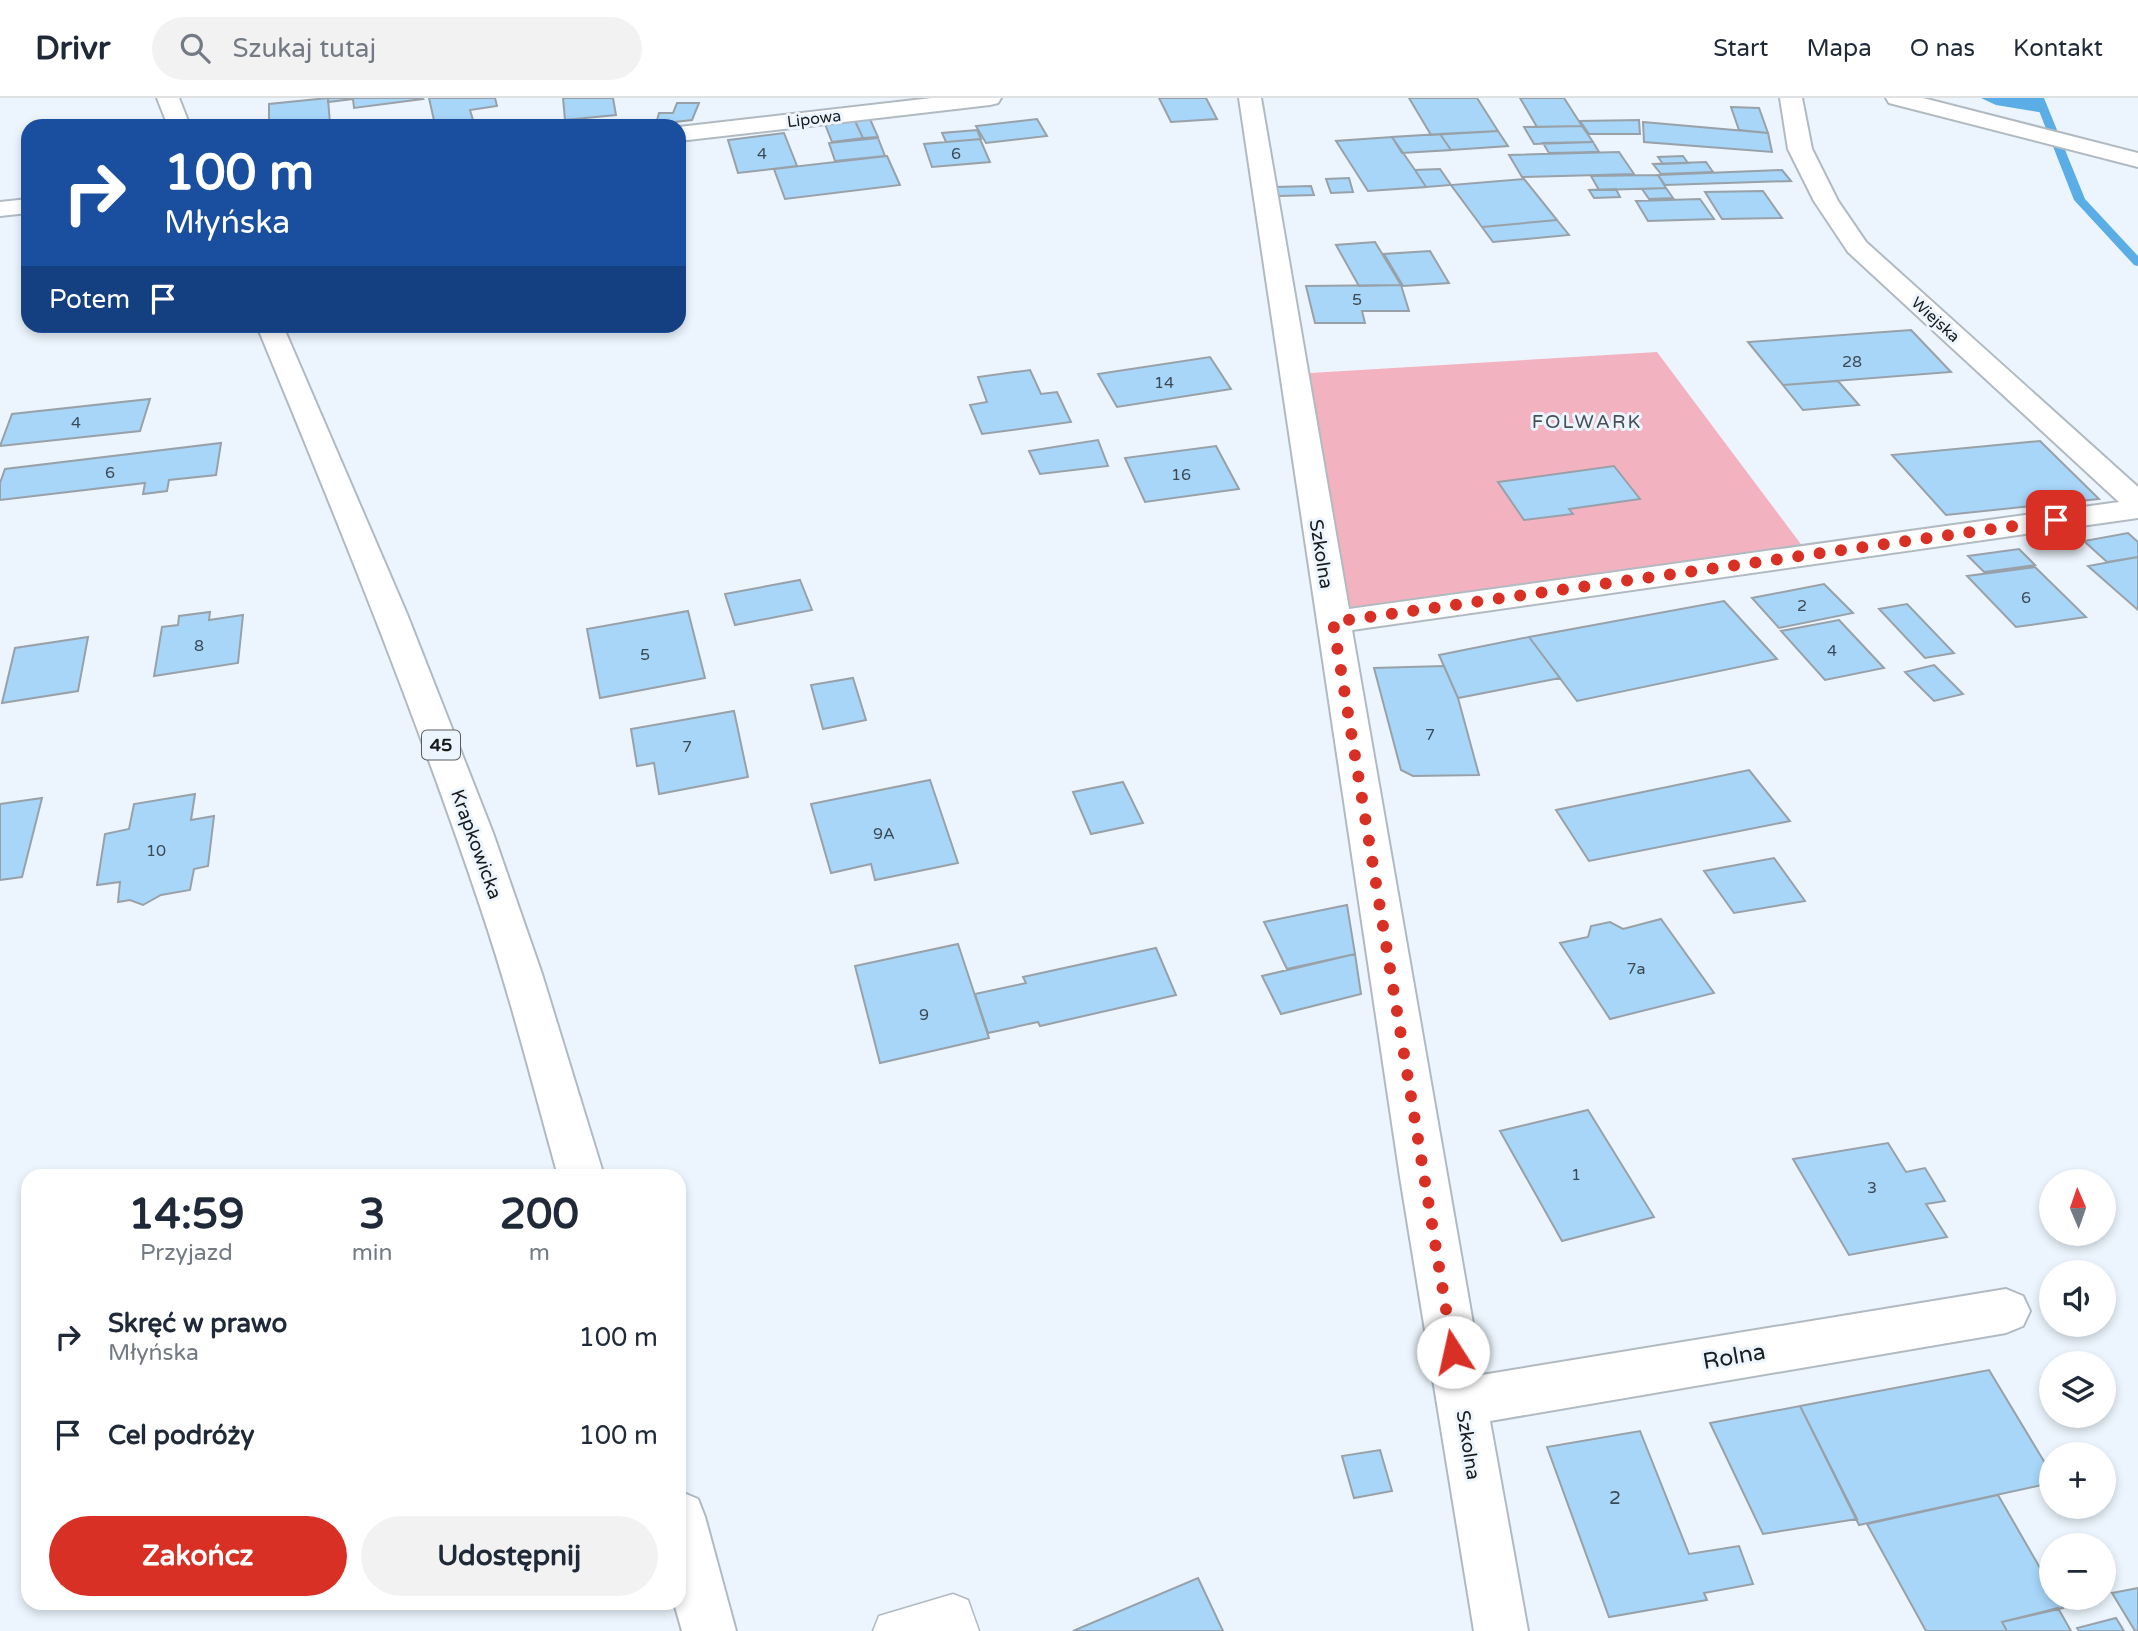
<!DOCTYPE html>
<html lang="pl">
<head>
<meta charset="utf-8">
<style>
  :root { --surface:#fff; --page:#f2f2f3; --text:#1f2937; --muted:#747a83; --line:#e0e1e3; --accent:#d93025 }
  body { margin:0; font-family:"Varela Round",sans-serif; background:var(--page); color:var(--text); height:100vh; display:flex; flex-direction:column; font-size:26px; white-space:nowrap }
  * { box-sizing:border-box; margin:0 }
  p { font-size:23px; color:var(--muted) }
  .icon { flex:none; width:38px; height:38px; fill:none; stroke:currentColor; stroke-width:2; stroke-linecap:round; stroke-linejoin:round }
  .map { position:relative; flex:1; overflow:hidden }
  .drawer { position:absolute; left:21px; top:1071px; width:665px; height:441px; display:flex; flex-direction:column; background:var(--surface); border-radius:21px; box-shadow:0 4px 10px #0003 }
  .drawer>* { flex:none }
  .hud { position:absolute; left:21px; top:21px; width:665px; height:214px; border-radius:21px; box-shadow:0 4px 10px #0003; background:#1a4fa0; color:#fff; overflow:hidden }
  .needle { width:46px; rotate:358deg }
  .fabs { position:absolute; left:2039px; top:1071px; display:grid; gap:14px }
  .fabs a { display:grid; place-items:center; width:77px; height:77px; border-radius:50%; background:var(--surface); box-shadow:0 4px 10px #0003; font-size:35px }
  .pin { position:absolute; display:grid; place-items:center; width:60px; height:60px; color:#fff; margin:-30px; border-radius:14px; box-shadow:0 4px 10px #0006 }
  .me { position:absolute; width:77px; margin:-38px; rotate:350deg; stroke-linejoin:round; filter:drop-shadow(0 0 5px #0008) }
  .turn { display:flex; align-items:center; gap:24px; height:147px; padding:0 28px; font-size:32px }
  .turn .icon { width:91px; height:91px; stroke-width:2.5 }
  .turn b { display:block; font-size:49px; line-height:60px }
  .then { display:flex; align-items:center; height:66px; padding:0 28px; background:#0003; gap:14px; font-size:26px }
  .eta { display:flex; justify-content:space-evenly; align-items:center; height:119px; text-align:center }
  .eta b { font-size:42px; font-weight:800; line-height:49px }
  .action { display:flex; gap:14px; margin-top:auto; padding:14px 28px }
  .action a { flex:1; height:80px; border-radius:42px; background:var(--accent); color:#fff; font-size:28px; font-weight:800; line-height:80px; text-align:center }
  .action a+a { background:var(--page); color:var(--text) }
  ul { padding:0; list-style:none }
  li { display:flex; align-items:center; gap:21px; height:98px; padding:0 28px }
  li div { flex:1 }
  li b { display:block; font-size:26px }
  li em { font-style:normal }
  header { display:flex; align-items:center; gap:42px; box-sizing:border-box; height:98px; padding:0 35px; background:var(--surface); border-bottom:2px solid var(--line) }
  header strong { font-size:33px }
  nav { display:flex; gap:38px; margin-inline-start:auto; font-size:24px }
  .search { width:490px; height:63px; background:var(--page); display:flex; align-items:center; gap:18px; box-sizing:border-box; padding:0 24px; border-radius:38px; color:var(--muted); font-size:26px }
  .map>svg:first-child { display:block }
</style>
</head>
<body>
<header>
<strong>Drivr</strong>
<div class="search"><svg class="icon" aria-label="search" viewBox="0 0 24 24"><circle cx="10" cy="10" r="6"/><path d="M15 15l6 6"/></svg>Szukaj tutaj</div>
<nav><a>Start</a><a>Mapa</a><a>O nas</a><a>Kontakt</a></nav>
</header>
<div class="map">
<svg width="2138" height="1533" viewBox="0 0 2138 1533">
  <rect width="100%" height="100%" fill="#ecf5fd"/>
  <path fill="#f3b2c0" d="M1657,254L1809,457L1333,524L1294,276Z"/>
  <path fill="#5aade5" d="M1981,0H2039L2045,15L1996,7Z"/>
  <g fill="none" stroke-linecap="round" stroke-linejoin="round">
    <path fill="#5aade5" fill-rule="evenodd" d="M2034,0H2044L2085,101L2138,158V168L2134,167L2074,102Z"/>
  </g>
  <path fill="#a7d6f9" stroke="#99a1a8" stroke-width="2" d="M328,0L330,26L269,28V6Z
    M328,0H422L423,1L354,10L353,1L328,4Z
    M429,0H495L497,8L470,12L473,22L435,27Z
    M563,0H613L616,17L565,22Z
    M1159,0H1206L1217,21L1171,24Z
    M1409,0H1477L1498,33L1431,37Z
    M1520,0H1564L1582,28L1537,29Z
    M677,5H699L692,22L656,26L659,15H673Z
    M1731,9L1759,10L1768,35L1739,32Z
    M870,21L878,39L863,40L855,23Z
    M1037,21L1047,38L986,45L976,28Z
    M1639,22L1640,36H1589L1580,23Z
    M855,23L863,40L832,44L825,26Z
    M1643,24L1768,35L1772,54L1644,44Z
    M1582,28L1593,44L1534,46L1524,29Z
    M977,32L981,41L946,44L942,35Z
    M1498,33L1508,48L1451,52L1440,36Z
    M784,35L797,68L738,75L728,42Z
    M1440,36L1451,52L1402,55L1392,39Z
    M1392,39L1415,72L1426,89L1368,93L1336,43Z
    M878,40L885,58L835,63L829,45Z
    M980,41L990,64L932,69L924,46Z
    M1593,44L1599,54L1549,55L1543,45Z
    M1619,54L1634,76L1522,79L1509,57Z
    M887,58L900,87L785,101L774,71Z
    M1683,58L1688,65L1663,66L1658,59Z
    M1706,64L1713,74L1661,76L1653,66Z
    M1440,71L1451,87L1426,89L1415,72Z
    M1782,72L1791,83L1665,87L1658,77Z
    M1658,77L1666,90L1599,92L1591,78Z
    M1349,80L1353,94L1331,95L1326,81Z
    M1524,81L1557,122L1482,129L1451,87Z
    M1311,88L1314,97L1279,98L1276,89Z
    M1666,90L1673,100L1649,101L1642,91Z
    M1616,91L1620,99L1594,100L1589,92Z
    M1763,93L1782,120L1722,121L1705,94Z
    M1700,101L1714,121L1648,123L1636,103Z
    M1557,122L1569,137L1493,144L1482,129Z
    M1375,144L1401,187L1359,188L1336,147Z
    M1430,153L1449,185L1403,188L1384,156Z
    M1401,187L1409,213H1362L1365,225H1315L1306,188Z
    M1911,232L1951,274L1783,287L1748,244Z
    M1210,259L1231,291L1117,309L1098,276Z
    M1030,272L1041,296L1057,294L1071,324L982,336L970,307L987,304L978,279Z
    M1838,283L1859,307L1803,312L1783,287Z
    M150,301L140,333L0,348L12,316Z
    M1098,342L1108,368L1040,376L1029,353Z
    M2040,343L2099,401L1946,417L1892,357Z
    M221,345L216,377L169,382L167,393L143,396L145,385L0,402V385L5,371Z
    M1216,348L1239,391L1145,404L1125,360Z
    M1614,368L1640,401L1569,411L1573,416L1524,422L1498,384Z
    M2128,435L2138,444V459L2107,464L2084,443Z
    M2019,451L2035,467L1984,474L1968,458Z
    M2138,459V512L2088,468Z
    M2035,469L2086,519L2016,529L1967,478Z
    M800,482L812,512L735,527L725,496Z
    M1824,486L1853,515L1779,530L1752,500Z
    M1724,503L1777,561L1577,603L1529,539Z
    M1907,506L1954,555L1925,560L1879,511Z
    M688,513L705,580L600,600L587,531Z
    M210,514L209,522L243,517L238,565L154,578L162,529L178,527L179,518Z
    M1839,522L1884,570L1825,582L1781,533Z
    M88,539L78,593L2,605L15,550Z
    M1529,539L1560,580L1458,600L1439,557Z
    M1934,567L1963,596L1934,603L1905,574Z
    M1444,568L1458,600L1479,677L1413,678L1401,672L1374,570Z
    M853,580L866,622L823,631L811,587Z
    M734,613L748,679L659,696L654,665L637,668L631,631Z
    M1749,672L1790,723L1589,763L1556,712Z
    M930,682L958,765L875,782L871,766L831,775L811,706Z
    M1123,684L1143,725L1091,736L1073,694Z
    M195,696L191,722L214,718L208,768L194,771L190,792L161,797L143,807L130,802L118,804L120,784L97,787L105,736L129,731L134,706Z
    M42,700L22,779L0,782V706Z
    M1774,760L1805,803L1734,815L1704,773Z
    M1347,807L1355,856L1287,871L1264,824Z
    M1661,821L1714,895L1610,921L1560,845L1588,839L1591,828L1610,824L1623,831Z
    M958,846L989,940L880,965L855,868Z
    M1156,850L1176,897L1040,928L1038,924L988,935L975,896L1026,885L1023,879Z
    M1355,856L1361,896L1281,916L1262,878Z
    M1588,1012L1654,1119L1562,1143L1500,1033Z
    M1888,1045L1906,1074L1925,1070L1945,1103L1926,1106L1947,1139L1849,1157L1793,1061Z
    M1989,1272L2051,1375V1385L1859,1427L1800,1308Z
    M1800,1308L1857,1421L1763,1436L1710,1325Z
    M1640,1333L1689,1456L1739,1448L1753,1486L1704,1495L1707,1502L1609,1519L1547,1349Z
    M1380,1352L1392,1393L1354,1400L1342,1358Z
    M1998,1397L2051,1489V1500H2057L2063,1510L2002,1524L2007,1533H1926L1867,1426Z
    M1198,1480L1223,1533H1073Z
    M2138,1490V1533H2135L2112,1495Z
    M2058,1510L2071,1533H2007L2002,1524Z
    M2116,1520L2124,1533H2079L2077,1530Z"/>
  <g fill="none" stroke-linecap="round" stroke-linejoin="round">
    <defs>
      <path id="service" d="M953,1496L968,1502L979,1533H873L879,1518Z"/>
      <path id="minor" d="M932,0H1001L998,5L990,7L679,43V29Z
        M1239,0H1261L1349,511L2119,404L1848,154L1814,103L1788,51L1780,0H1802L1812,51L1838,103L1866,144L2138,389V420L1352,532L1482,1277L2006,1191L2023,1198L2030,1213L2023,1228L2006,1235L1490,1323L1528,1533H1474L1400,1079Z
        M1886,0H1923L2138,55V69L1889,5Z
        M28,101V115L0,118V104Z"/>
      <path id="primary" d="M157,0H179L190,28H168Z
        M257,228H283L407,516L493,735L542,876L604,1078H558C533,988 510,897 480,808C414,611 336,419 257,228Z
        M679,1393L698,1401L705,1419L736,1533H682L674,1505H679Z"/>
    </defs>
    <use href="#service" stroke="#b1bac1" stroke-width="3"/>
    <use href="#minor" stroke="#b1bac1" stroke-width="4"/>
    <use href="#primary" stroke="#b1bac1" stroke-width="4"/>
    <use href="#service" fill="#fff" fill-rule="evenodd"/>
    <use href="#minor" fill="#fff" fill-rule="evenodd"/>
    <use href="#primary" fill="#fff" fill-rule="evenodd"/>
  </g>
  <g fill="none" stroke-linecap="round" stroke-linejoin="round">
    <path stroke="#d93025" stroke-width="12" stroke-dasharray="0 21.6" d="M1453,1254L1333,524L2056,422"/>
  </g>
  <g text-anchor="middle" stroke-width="6" stroke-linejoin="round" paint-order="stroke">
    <g font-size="16" fill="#181c1e" stroke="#ecf5fd">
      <text transform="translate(814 20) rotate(-7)" y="6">Lipowa</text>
      <text transform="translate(1936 221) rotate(42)" y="6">Wiejska</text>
    </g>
    <g font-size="16" fill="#3c4a55">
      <text x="762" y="61">4</text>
      <text x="956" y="61">6</text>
      <text x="1357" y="207">5</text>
      <text x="1852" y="269">28</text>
      <text x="1164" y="290">14</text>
      <text x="76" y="330">4</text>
      <text x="110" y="380">6</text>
      <text x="1181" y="382">16</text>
      <text x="2026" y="505">6</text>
      <text x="1802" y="513">2</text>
      <text x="199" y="553">8</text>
      <text x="1832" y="558">4</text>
      <text x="645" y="562">5</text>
      <text x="1430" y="642">7</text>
      <text x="687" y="654">7</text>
      <text x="884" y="741">9A</text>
      <text x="156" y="758">10</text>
      <text x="1636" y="876">7a</text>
      <text x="924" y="922">9</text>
      <text x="1576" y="1082">1</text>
      <text x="1872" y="1095">3</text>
    </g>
    <rect fill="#ecf5fd" stroke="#585d61" stroke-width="2" x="422" y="632.5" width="38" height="29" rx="5"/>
    <g font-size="18" font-weight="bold" fill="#181c1e">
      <text x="441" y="653">45</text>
    </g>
    <g font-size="19" letter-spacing="2" fill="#485056" stroke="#ecf5fd">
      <text x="1587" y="330">FOLWARK</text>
    </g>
    <g font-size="19" fill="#181c1e" stroke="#ecf5fd">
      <text transform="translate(1322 456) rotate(81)" y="7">Szkolna</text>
      <text transform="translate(477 746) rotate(70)" y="7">Krapkowicka</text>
      <text transform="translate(1469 1347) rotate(81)" y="7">Szkolna</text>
    </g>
    <g font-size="19" fill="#3c4a55">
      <text x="1615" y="1406">2</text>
    </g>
    <g font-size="23" fill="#181c1e" stroke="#ecf5fd">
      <text transform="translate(1734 1258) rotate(-10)" y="8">Rolna</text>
    </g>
  </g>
</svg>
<div class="fabs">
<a><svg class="needle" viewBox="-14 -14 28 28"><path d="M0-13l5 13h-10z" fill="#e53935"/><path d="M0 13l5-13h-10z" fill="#747a83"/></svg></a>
<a><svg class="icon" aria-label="sound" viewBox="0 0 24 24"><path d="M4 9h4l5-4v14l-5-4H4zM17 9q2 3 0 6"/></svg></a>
<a><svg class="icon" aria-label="layers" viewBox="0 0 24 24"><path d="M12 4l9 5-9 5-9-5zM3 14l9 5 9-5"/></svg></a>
<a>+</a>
<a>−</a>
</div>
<div class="pin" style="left:2056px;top:422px;background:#d93025"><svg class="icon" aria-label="arrive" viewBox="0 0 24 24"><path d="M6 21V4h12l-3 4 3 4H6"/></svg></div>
<svg class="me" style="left:1453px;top:1254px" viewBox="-20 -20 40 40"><circle r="19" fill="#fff"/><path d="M0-13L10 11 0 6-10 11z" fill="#d93025"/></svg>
<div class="hud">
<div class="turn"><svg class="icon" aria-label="right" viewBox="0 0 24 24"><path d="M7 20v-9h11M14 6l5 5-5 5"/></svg><div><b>100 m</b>Młyńska</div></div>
<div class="then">Potem<svg class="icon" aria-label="arrive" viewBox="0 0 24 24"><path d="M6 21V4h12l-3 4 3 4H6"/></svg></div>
</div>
<section class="drawer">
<div class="eta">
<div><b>14:59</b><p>Przyjazd</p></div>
<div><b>3</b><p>min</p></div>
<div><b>200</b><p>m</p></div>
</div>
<ul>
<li><svg class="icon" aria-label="right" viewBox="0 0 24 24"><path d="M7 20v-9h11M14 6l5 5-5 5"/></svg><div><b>Skręć w prawo</b><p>Młyńska</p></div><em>100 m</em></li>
<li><svg class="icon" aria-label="arrive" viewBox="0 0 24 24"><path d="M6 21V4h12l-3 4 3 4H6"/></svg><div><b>Cel podróży</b></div><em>100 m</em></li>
</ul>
<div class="action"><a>Zakończ</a><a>Udostępnij</a></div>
</section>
</div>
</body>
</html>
